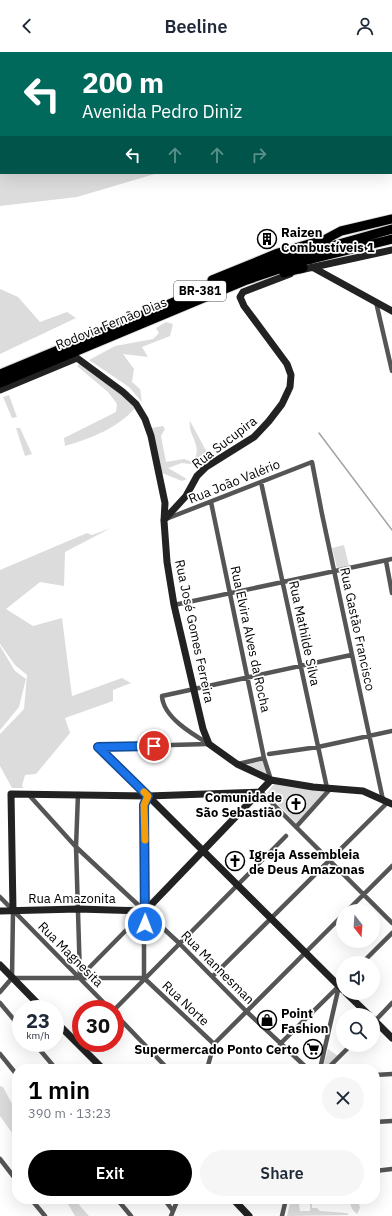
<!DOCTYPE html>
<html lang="en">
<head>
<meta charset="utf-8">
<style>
  :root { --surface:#fff; --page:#f6f6f7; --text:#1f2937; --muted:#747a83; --accent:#000 }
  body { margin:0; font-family:"IBM Plex Sans",sans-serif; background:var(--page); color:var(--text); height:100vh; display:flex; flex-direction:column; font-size:15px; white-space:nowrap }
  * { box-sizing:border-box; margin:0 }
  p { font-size:13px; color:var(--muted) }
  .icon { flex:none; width:22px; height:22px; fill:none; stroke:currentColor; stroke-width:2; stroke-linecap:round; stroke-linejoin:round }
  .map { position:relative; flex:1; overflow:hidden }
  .panel { position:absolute; left:12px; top:1012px; width:368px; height:140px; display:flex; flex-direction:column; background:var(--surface); border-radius:16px; box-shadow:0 4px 16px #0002 }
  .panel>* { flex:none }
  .top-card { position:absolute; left:0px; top:0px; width:392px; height:122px; box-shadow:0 4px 16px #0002; background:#00695c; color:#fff; overflow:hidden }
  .needle { width:26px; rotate:163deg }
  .tools { position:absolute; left:336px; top:852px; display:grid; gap:8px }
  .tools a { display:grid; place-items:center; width:44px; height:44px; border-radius:50%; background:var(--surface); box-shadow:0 4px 16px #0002; font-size:20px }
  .speed { position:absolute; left:12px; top:948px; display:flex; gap:8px; font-size:20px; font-weight:700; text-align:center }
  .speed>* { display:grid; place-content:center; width:52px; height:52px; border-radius:50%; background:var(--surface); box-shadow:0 4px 16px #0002; line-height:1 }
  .speed small { font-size:10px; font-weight:400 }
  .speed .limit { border:6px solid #d22; background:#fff; color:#111 }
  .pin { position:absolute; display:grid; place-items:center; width:34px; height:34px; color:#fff; margin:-17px; border:2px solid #fff; border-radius:50%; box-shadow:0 1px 4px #0007 }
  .me { position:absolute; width:44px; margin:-22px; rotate:1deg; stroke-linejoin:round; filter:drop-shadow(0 0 3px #0008) }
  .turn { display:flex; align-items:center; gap:14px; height:84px; padding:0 16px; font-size:18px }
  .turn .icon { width:52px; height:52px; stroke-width:2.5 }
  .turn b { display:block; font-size:28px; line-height:34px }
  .lanes { display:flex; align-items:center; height:38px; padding:0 16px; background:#0003; justify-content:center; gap:20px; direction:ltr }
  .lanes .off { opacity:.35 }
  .round { display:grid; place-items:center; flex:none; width:42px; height:42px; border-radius:21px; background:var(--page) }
  .overview { display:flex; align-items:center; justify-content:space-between; height:68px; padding:0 16px }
  h1 { font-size:24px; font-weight:600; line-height:30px; color:var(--accent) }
  .primary-button { display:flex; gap:8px; margin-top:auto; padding:8px 16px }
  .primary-button a { flex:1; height:46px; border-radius:24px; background:var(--accent); color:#fff; font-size:16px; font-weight:600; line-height:46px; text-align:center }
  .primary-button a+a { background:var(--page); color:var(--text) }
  header { display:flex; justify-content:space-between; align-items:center; height:52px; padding:0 16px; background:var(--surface); font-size:18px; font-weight:600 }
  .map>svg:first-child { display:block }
</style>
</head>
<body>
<header><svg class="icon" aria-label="back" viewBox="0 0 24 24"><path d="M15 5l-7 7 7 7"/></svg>Beeline<svg class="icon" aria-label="person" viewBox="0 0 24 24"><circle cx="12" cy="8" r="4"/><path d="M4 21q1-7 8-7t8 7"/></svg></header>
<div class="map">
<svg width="392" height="1164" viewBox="0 0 392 1164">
  <rect width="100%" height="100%" fill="#fff"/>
  <path fill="#dcdcdc" d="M0,0H262V1H1V121H158L77,145L0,154Z
    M0,237L18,245L40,270L67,260L76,266L0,302Z
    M166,270L173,272L170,284L142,295L148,305L123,302L134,317L132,330L140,337L142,350L129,335L89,308L115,294L153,287L159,281L156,276Z
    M81,311L136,355C118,376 92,386 65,394L64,386L116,360L117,352L108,340L77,314Z
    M9,343L17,365L12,366L3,345Z
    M190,369L209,404L205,414L182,411L168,416L187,427L182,429L162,421L151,376L163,374L165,377L161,384L166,410L184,407L193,410C204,393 187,383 190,369Z
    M16,376H20L32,402L25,404Z
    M111,476L65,500L64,534L40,530L6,557L33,574L62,566L72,644L122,626L131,631L113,638V649L65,666L70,681L36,722L25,723L22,734L24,736H12L0,714V682L24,657L27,623L15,613L0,592V518L87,481L92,483Z
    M344,493L349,514L337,516L332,496Z
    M0,594L15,619L26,627L19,655L0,678Z
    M262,707L268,725L245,714Z
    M275,731L327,739L296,771L267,741Z
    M328,997L338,1004L328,1014L324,1011Z
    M0,1034L3,1035L17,1061V1088L0,1064Z
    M65,1147H83L79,1153L89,1164H75Z
    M291,1147H295L296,1151L299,1152L300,1159H310V1147H325L312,1149V1156H317L320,1159L347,1161L349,1163L287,1164Z
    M349,1147L358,1148L360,1156L357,1162L352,1157Z"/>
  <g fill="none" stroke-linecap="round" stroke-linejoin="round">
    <path stroke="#a3a3a3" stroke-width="1.5" d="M319,381L392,478"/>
    <defs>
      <path id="highway" d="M284,221L303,216
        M212,228L278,201L326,187L341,179L392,167
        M0,322L232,226L275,210L392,177
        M0,331L244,229L300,210L392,187"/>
    </defs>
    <use href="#highway" stroke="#dbdbdb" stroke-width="11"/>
    <path stroke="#555" stroke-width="4.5" d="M376,250L392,319
      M261,430L327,736
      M211,450L264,706L271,728
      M166,467L312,410L322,462L383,748
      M386,509L392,541
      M174,553L392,507
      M209,692C192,682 163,665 162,644L351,603
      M98,695L148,744L144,753V926
      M98,695L208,692
      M269,702L318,695L392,679
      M238,712L264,706
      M261,740L392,871
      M78,742L76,795L80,925
      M29,743L76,795L179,891L246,959L308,1017
      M296,775L331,736
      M0,845L110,957
      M347,859L392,814
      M362,911L392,881
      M213,924L388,750
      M80,925L145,859
      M12,926H144
      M12,926L13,859
      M144,926L214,992
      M0,940L12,926
      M0,951L21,976
      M115,957L286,784
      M115,962L168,1017
      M374,970L392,951
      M34,991L56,1017
      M280,992L343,930
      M0,1002L17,1023
      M207,1017L214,992L343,863
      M320,1017L339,934
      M327,1017L351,993
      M375,1023L392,1022
      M375,1070L392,1069
      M0,1107L17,1129
      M375,1119L392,1117
      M31,1147L45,1164
      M117,1147L131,1164
      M164,1147L173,1159
      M171,1164L178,1147
      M282,1164L286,1147"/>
    <path stroke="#222" stroke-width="7" d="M308,0V1
      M318,0V1
      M391,54H392
      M391,65H392
      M312,215L392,259
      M300,218L392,198
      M0,338L77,306L123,340L136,352L145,367L151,384L165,451L164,469L167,510L174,553L203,677L209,692L237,712L271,728L313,735L363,739L392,752
      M164,468L186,444L197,424L206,415L254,385L269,369L282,352L290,335L291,323L287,312L244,254L240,245L243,240L290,222
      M148,744L343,938
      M0,859L78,857L145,859L271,728
      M13,859L11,742L148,744L261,740
      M0,913L43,957
      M346,941L369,963
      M373,967L392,986
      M55,969L103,1017
      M233,1147L249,1164"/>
    <use href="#highway" stroke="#000" stroke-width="9"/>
  </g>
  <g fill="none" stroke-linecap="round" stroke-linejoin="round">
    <defs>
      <path id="route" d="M145,872L144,753L148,744L98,695L154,694"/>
    </defs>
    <use href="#route" stroke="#114b97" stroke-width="10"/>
    <use href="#route" stroke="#1a73e8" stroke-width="7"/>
    <path stroke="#f59e0b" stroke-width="7" d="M144,740L148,744L144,753L145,788"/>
  </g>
  <defs>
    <symbol id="building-ring" viewBox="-11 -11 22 22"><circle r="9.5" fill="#fff" stroke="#000" stroke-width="1.5"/><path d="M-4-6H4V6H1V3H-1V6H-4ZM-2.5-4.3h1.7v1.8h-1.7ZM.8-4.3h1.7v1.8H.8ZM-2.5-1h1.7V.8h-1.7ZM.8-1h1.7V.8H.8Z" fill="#000"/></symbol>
    <symbol id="church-ring" viewBox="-11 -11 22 22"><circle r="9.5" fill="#fff" stroke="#000" stroke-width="1.5"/><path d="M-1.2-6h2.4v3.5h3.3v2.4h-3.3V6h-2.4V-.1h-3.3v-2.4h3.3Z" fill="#000"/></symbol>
    <symbol id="shop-ring" viewBox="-11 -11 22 22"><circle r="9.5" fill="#fff" stroke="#000" stroke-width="1.5"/><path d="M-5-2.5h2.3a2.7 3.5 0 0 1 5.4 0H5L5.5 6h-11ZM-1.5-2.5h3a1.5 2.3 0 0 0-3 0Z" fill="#000"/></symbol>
    <symbol id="supermarket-ring" viewBox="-11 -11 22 22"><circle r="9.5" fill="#fff" stroke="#000" stroke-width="1.5"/><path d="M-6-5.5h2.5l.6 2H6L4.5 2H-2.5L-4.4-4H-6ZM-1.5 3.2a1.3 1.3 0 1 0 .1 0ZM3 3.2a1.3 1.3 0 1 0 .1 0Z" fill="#000"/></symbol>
  </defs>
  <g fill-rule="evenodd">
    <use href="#building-ring" x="256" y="176" width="22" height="22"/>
    <use href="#church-ring" x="285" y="741" width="22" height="22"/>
    <use href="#church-ring" x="224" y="798" width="22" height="22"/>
    <use href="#shop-ring" x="256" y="957" width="22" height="22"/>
    <use href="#supermarket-ring" x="302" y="986" width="22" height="22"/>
  </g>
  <g text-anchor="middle" stroke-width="3.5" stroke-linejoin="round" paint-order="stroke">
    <rect fill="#fff" stroke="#4c4c4c" stroke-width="1" x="174" y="229" width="52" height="20" rx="3"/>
    <g font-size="12" font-weight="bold" fill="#000">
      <text x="200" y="243">BR-381</text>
    </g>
    <g font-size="13" font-weight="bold" fill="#000" stroke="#fff" text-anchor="start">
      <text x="281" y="185">Raizen<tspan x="281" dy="15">Combustíveis 1</tspan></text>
      <text x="282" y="750" text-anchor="end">Comunidade<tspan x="282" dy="15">São Sebastião</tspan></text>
      <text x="249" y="807">Igreja Assembleia<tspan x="249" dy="15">de Deus Amazonas</tspan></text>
      <text x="281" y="966">Point<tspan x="281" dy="15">Fashion</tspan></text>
      <text x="299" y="1002" text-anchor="end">Supermercado Ponto Certo</text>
    </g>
    <g font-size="13" fill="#000" stroke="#fff">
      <text transform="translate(111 271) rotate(-22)" y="5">Rodovia Fernão Dias</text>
      <text transform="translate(224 390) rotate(-37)" y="5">Rua Sucupira</text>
      <text transform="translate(234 429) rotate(-22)" y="5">Rua João Valério</text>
      <text transform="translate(358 577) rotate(78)" y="5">Rua Gastão Francisco</text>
      <text transform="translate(195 579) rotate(78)" y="5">Rua José Gomes Ferreira</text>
      <text transform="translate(305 581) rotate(78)" y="5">Rua Mathilde Silva</text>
      <text transform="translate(251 587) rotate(78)" y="5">Rua Elvira Alves da Rocha</text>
      <text x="72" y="851">Rua Amazonita</text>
      <text transform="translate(71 902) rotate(45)" y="5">Rua Magnesita</text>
      <text transform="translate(218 915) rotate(45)" y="5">Rua Mannesman</text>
      <text transform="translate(186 951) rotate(43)" y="5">Rua Norte</text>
    </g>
  </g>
</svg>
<div class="tools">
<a><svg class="needle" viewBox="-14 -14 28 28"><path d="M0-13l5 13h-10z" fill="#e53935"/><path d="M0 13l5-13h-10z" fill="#747a83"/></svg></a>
<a><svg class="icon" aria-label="sound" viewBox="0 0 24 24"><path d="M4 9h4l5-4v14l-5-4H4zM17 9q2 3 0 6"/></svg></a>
<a><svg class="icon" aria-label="search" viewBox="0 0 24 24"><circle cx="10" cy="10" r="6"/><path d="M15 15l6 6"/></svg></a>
</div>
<div class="speed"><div>23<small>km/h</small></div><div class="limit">30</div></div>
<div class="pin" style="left:154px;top:694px;background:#d93025"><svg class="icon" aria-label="arrive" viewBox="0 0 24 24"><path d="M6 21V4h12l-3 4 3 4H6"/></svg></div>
<svg class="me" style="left:145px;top:872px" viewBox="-20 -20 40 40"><circle r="17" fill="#1a73e8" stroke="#fff" stroke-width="3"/><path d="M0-11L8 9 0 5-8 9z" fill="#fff"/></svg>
<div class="top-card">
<div class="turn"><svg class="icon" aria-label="left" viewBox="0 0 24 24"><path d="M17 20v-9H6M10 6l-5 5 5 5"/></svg><div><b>200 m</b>Avenida Pedro Diniz</div></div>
<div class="lanes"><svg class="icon" aria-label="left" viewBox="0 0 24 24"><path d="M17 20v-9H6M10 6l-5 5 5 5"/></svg><svg class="icon off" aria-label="ahead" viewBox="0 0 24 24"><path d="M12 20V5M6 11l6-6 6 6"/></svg><svg class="icon off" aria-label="ahead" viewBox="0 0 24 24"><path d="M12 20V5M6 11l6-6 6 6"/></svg><svg class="icon off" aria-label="right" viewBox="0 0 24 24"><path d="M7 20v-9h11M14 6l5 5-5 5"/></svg></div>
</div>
<section class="panel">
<div class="overview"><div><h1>1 min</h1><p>390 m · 13:23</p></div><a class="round"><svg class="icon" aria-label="close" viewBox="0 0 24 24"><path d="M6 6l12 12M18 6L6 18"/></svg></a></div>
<div class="primary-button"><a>Exit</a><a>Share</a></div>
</section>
</div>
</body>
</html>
